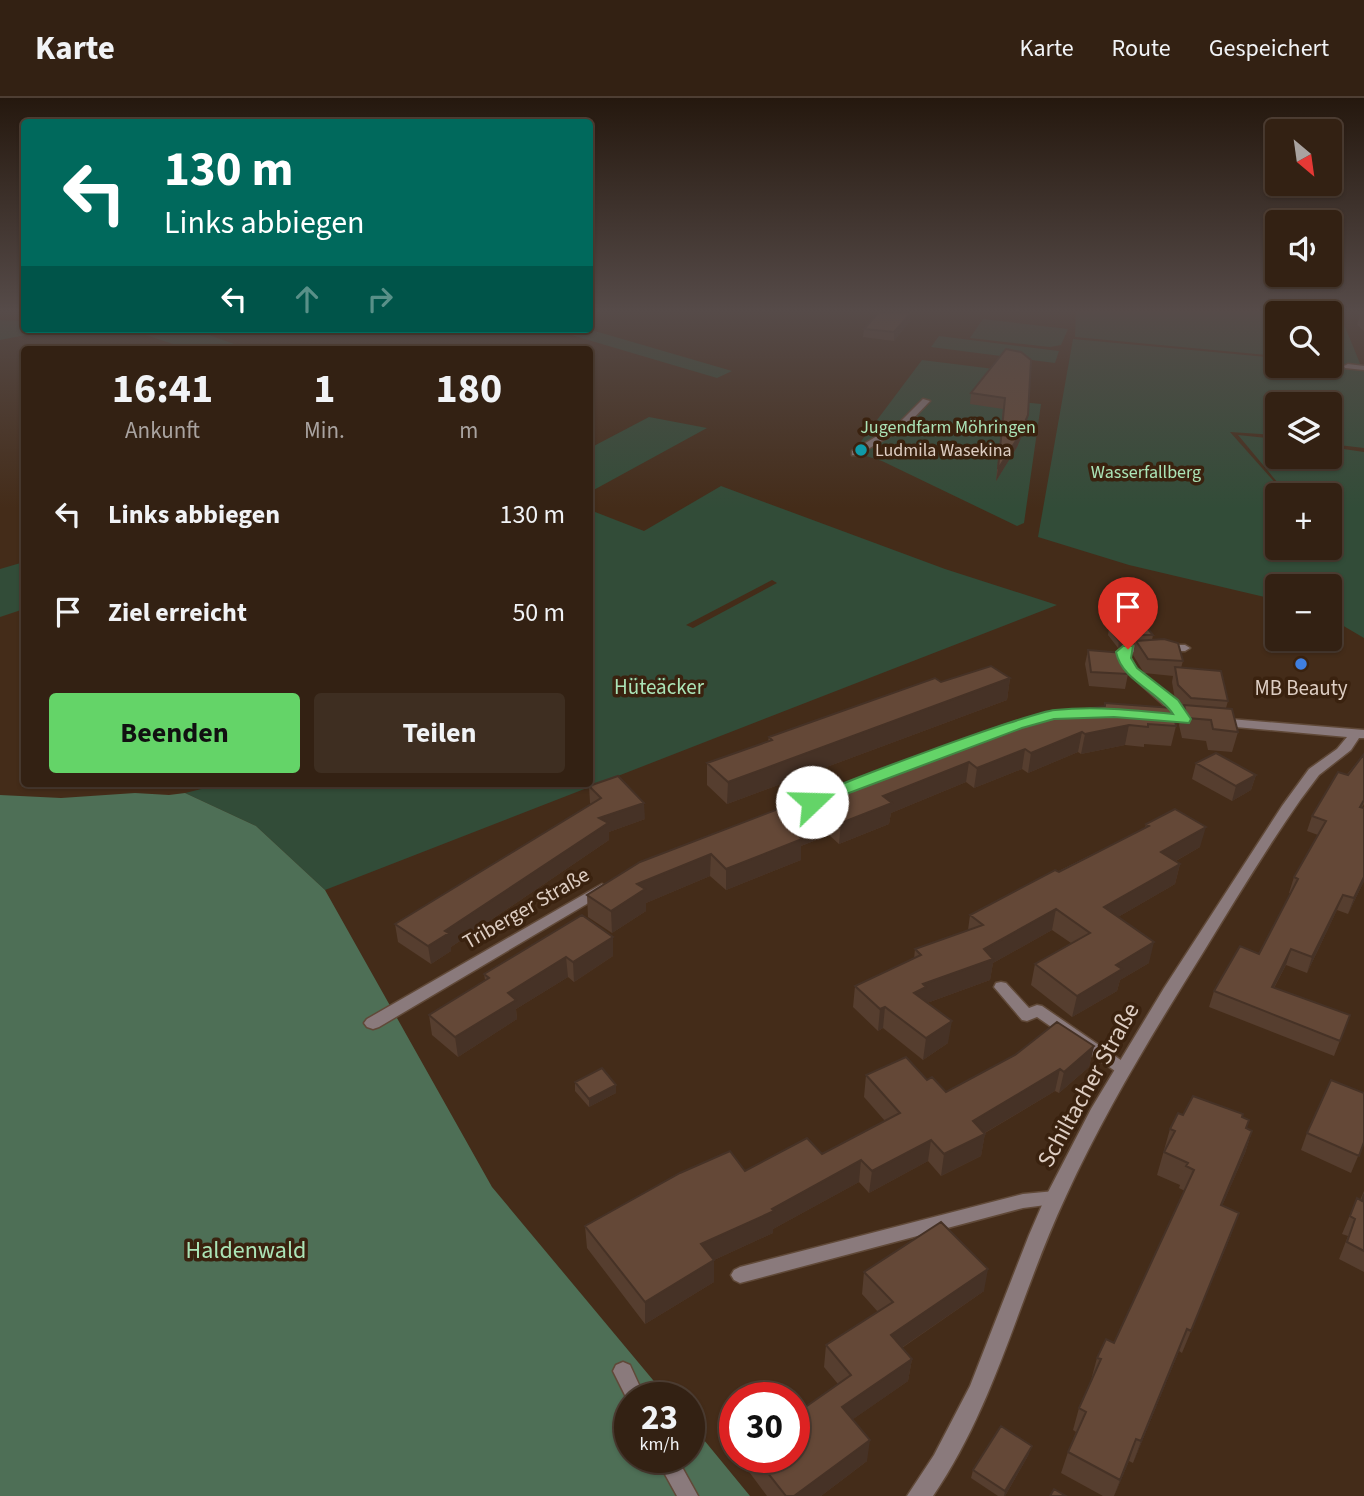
<!DOCTYPE html>
<html lang="de">
<head>
<meta charset="utf-8">
<style>
  :root { --surface:#332113; --page:#3e2e21; --text:#f1f3f6; --muted:#a9a3a0; --line:#4e3e33; --accent:#64d468 }
  body { margin:0; font-family:"Source Sans 3",sans-serif; background:var(--page); color:var(--text); height:100vh; display:flex; flex-direction:column; font-size:26px; white-space:nowrap }
  * { box-sizing:border-box; margin:0 }
  p { font-size:23px; color:var(--muted) }
  .icon { flex:none; width:38px; height:38px; fill:none; stroke:currentColor; stroke-width:2; stroke-linecap:round; stroke-linejoin:round }
  .map { position:relative; flex:1; overflow:hidden }
  .details { position:absolute; left:21px; top:248px; width:572px; height:441px; display:flex; flex-direction:column; background:var(--surface); border-radius:7px; box-shadow:0 2px 5px #0004,0 0 0 2px var(--line) }
  .details>* { flex:none }
  .guide { position:absolute; left:21px; top:21px; width:572px; height:214px; border-radius:7px; box-shadow:0 2px 5px #0004,0 0 0 2px var(--line); background:#00695c; color:#fff; overflow:hidden }
  .needle { width:46px; rotate:151deg }
  .fabs { position:absolute; left:1265px; top:21px; display:grid; gap:14px }
  .fabs a { display:grid; place-items:center; width:77px; height:77px; border-radius:7px; background:var(--surface); box-shadow:0 2px 5px #0004,0 0 0 2px var(--line); font-size:35px }
  .speed { position:absolute; left:614px; top:1284px; display:flex; gap:14px; font-size:35px; font-weight:700; text-align:center }
  .speed>* { display:grid; place-content:center; width:91px; height:91px; border-radius:50%; background:var(--surface); box-shadow:0 2px 5px #0004,0 0 0 2px var(--line); line-height:1 }
  .speed small { font-size:18px; font-weight:400 }
  .speed .limit { border:10px solid #d22; background:#fff; color:#111 }
  .pin { position:absolute; display:grid; place-items:center; width:60px; height:60px; color:#fff; margin:-72px -30px; border-radius:50% 50% 50% 0; rotate:-45deg; box-shadow:0 0 7px #0007 }
  .pin .icon { rotate:45deg }
  .me { position:absolute; width:77px; margin:-38px; rotate:69deg; stroke-linejoin:round; filter:drop-shadow(0 0 5px #0008) }
  .turn { display:flex; align-items:center; gap:24px; height:147px; padding:0 28px; font-size:32px }
  .turn .icon { width:91px; height:91px; stroke-width:2.5 }
  .turn b { display:block; font-size:49px; line-height:60px }
  .lanes { display:flex; align-items:center; height:66px; padding:0 28px; background:#0003; justify-content:center; gap:35px; direction:ltr }
  .lanes .off { opacity:.35 }
  .eta { display:flex; justify-content:space-evenly; align-items:center; height:119px; text-align:center }
  .eta b { font-size:42px; font-weight:700; line-height:49px }
  .button { display:flex; gap:14px; margin-top:auto; padding:14px 28px }
  .button a { flex:1; height:80px; border-radius:7px; background:var(--accent); color:#111; font-size:28px; font-weight:700; line-height:80px; text-align:center }
  .button a+a { background:var(--page); color:var(--text) }
  ul { padding:0; list-style:none }
  li { display:flex; align-items:center; gap:21px; height:98px; padding:0 28px }
  li div { flex:1 }
  li b { display:block; font-size:26px }
  li em { font-style:normal }
  header { display:flex; align-items:center; gap:42px; box-sizing:border-box; height:98px; padding:0 35px; background:var(--surface); border-bottom:2px solid var(--line) }
  header strong { font-size:33px }
  nav { display:flex; gap:38px; margin-inline-start:auto; font-size:24px }
  .map>svg:first-child { display:block }
</style>
</head>
<body>
<header>
<strong>Karte</strong>
<nav><a>Karte</a><a>Route</a><a>Gespeichert</a></nav>
</header>
<div class="map">
<svg width="1364" height="1398" viewBox="0 0 1364 1398">
  <rect width="100%" height="100%" fill="#442c19"/>
  <path fill="#324c38" fill-rule="evenodd" d="M1076,214H1339L1361,268L1330,264V215H1278L1277,258L1075,239Z
    M983,221L1068,231L1061,247L1050,249L970,240Z
    M0,222L24,223V231H57L0,242Z
    M128,231H192L251,252H191Z
    M551,231H588L732,273L717,280Z
    M939,238L1059,253L1055,265L931,249Z
    M1073,241L1277,260L1278,268L1330,266L1364,271V350L1330,346V306H1278L1277,337L1230,334L1286,397H1278V450H1330V397H1288L1238,337L1277,341L1278,359H1330V349L1364,354V540L1330,520V488H1278L1277,502L1129,467L1038,439Z
    M922,262L1019,274L1001,302L1041,306L1024,425L1017,428L882,363L853,354Z
    M649,319L707,330L590,394V350Z
    M721,388L945,471L1057,507L325,792L256,728L185,695L222,686H590V412L644,433ZM772,482L777,485L693,530L686,527Z
    M24,464V511L0,519V471Z"/>
  <path fill="#4e6f56" d="M135,695L169,697L185,695L256,728L325,792L492,1089L668,1300H630V1360H690V1325L750,1398H0V697L61,700Z"/>
  <g fill="none" stroke-linecap="round" stroke-linejoin="round">
    <defs>
      <path id="lane" d="M1348,266L1364,268V272L1345,270L1344,268Z
        M923,301L930,303L905,329L858,357H852V353L899,325Z
        M1136,547H1185L1190,550L1185,553H1137L1129,556C1139,584 1172,598 1190,621L1188,623H1180C1160,599 1129,585 1118,554L1119,552Z
        M1001,884L1006,885L1029,910L1037,907L1042,908L1128,967L1131,971L1128,975L1123,977L1118,975L1037,919L1027,923L1022,922L994,889L996,885Z
        M1055,1093L1061,1095L1064,1100L1061,1105L1023,1110L740,1185L734,1182L731,1177L734,1172L740,1169L1023,1096Z
        M623,1264L630,1267L645,1300H630V1307L613,1273L616,1267Z
        M656,1360H677L698,1398H677Z"/>
      <path id="street" d="M1218,620L1364,632V640H1359L1351,652L1319,677L1301,701C1266,751 1235,802 1204,853C1154,933 1105,1013 1066,1098C1019,1198 996,1306 933,1398H907L934,1357L970,1288L1029,1137L1045,1100L1091,1011L1164,890L1282,708L1309,671L1337,651L1347,639L1213,627L1212,624L1213,621Z
        M1005,627L1010,628L1012,631L1010,634L901,675L896,676L889,672L891,669Z
        M602,786L610,791L607,794L379,929L373,931L367,929L364,925L367,921Z"/>
    </defs>
    <use href="#lane" stroke="#604938" stroke-width="3"/>
    <use href="#street" stroke="#604938" stroke-width="3"/>
    <use href="#lane" fill="#8a7a7c" fill-rule="evenodd"/>
    <use href="#street" fill="#8a7a7c" fill-rule="evenodd"/>
  </g>
  <path fill="#563e2f" d="M1356,214H1364V233L1357,227L1360,218Z
    M910,223L894,243L863,239L864,231Z
    M1006,251L1026,328L1017,349L996,383L1003,311L970,306L971,295Z
    M1109,530L1153,537L1152,542L1183,563L1181,570L1228,603L1226,610L1238,634L1232,654L1208,652L1206,643L1182,640L1179,627L1183,610L1175,602L1172,584L1173,578L1144,575L1133,557L1135,544L1118,550L1108,537Z
    M1088,552L1128,576L1125,591L1089,588L1085,566Z
    M1010,580L1007,602L727,706L707,687V665L768,643L769,639L941,584Z
    M1038,618L1176,628L1171,648L1144,646V649L1125,647L1081,656L1078,654L1028,675L1022,671L974,690L966,684L891,715L889,726L839,746L829,737L801,748V762L726,792L710,778L646,805V813L612,835L588,819L587,797L915,665Z
    M1364,656V706L1362,710L1364,783L1348,816L1337,812L1307,875L1286,867L1274,890L1350,917L1334,958L1209,909L1214,893L1259,856L1291,795H1289L1294,779L1318,737L1307,733L1312,718Z
    M1196,665L1256,677L1251,692L1232,703L1192,681Z
    M589,688L645,721L609,734V742L451,849V853L431,866L398,844L395,826L591,706L590,705Z
    M1146,726L1200,749L1176,763L1180,766L1175,786L1118,819L1149,865L1120,882L1117,893L1072,919L1031,887L1035,866L1071,845L1052,832L993,865L990,882L927,905L948,945L923,962L883,930L878,933L853,909L855,888L914,861L915,851L968,832L970,817L1145,730Z
    M613,839V858L574,884L568,879L516,911L517,921L458,959L432,937L429,917L485,882L484,876Z
    M1094,948L1089,969L1059,995L1055,993L985,1035L981,1058L941,1078L928,1063L869,1095L859,1084L773,1131V1135L714,1162V1184L645,1226L587,1150L585,1128L745,1073L822,1056L885,1023L864,999L866,977L927,982L946,994L1015,957Z
    M575,984L616,995L589,1009L575,993Z
    M1183,1017L1242,1019L1246,1030L1252,1033L1245,1055L1222,1108L1231,1137L1182,1255L1179,1253L1133,1365L1129,1363L1114,1398H1103L1061,1375L1068,1354L1076,1334L1073,1332L1079,1310L1091,1282L1097,1260L1114,1245L1185,1093L1179,1090L1180,1087L1157,1077L1170,1031Z
    M1307,1035L1364,1044L1351,1075L1301,1052Z
    M1364,1093V1174L1339,1161L1348,1138L1342,1136L1357,1100L1360,1102Z
    M864,1174L984,1193L902,1250L912,1261L908,1283L853,1321L867,1363L821,1398H767L747,1371L748,1360H794L838,1286L824,1269L826,1247L878,1214L862,1196Z
    M1029,1356L1005,1398H998L971,1380L973,1372Z"/>
  <path fill="#463226" d="M911,215L910,223L894,243V234Z
    M1028,317L1026,328L1017,349L996,383L998,371Z
    M1137,537L1135,544L1118,550L1119,543Z
    M1010,580L1007,602L727,706L728,684Z
    M1129,627L1125,647L1081,656L1085,636Z
    M1082,634L1078,654L1028,675L1031,655Z
    M1025,651L1022,671L974,690L977,670Z
    M969,664L966,684L891,715L889,726L839,746L841,725L883,698Z
    M1256,677L1251,692L1232,703L1236,688Z
    M644,705L645,721L609,734V742L451,849V853L431,866L428,848L445,833L599,720Z
    M831,716L829,737L801,748V762L726,792V771L791,731Z
    M1206,729L1200,749L1156,774L1161,754Z
    M711,756L710,778L646,805V813L612,835L611,813L637,786Z
    M1180,766L1175,786L1099,830L1104,809Z
    M1364,779V783L1348,816L1354,800Z
    M1343,797L1337,812L1307,875L1312,859Z
    M1056,811L1052,832L993,865L990,882L924,906L914,895L923,886Z
    M613,839V858L574,884L573,864Z
    M1154,844L1149,865L1120,882L1117,893L1072,919L1077,898L1116,867Z
    M1291,851L1286,867L1266,904L1272,889Z
    M566,859L568,879L516,911L517,921L458,959L455,939L508,895Z
    M885,909L883,930L878,933L880,911Z
    M952,923L948,945L923,962L926,940Z
    M1094,948L1089,969L1059,995L1064,974Z
    M1060,971L1055,993L976,1040L985,1036L981,1058L941,1078L944,1056L973,1023Z
    M616,987V995L589,1009V1001Z
    M1252,1033L1245,1055L1213,1129L1221,1107Z
    M931,1042L928,1063L869,1095L872,1073Z
    M861,1062L859,1084L773,1131V1135L714,1162V1184L645,1226V1204L701,1146L772,1111Z
    M1239,1115L1231,1137L1182,1255L1191,1233Z
    M988,1171L984,1193L888,1259L891,1237Z
    M1187,1231L1179,1253L1133,1365L1141,1343Z
    M912,1261L908,1283L839,1331L842,1309Z
    M1136,1341L1129,1363L1114,1398L1120,1382Z
    M870,1342L867,1363L821,1398H794Z
    M1032,1348L1029,1356L1005,1398H1004L1005,1393Z"/>
  <path fill="#644837" stroke="#463226" stroke-width="2" d="M879,214H901L911,215L894,234L864,231Z
    M1006,251L1021,254L1031,262L1028,317L1019,338L998,371L1005,300L971,295Z
    M1144,526L1153,537H1137L1119,543L1109,530Z
    M1164,541L1178,545L1183,563L1148,561L1136,543Z
    M1088,552L1124,555L1128,576L1091,574Z
    M991,568L1010,580L728,684L707,665L772,642L769,639L935,580L941,584Z
    M1175,569L1221,573L1228,603L1191,600L1178,587Z
    M1105,605L1173,610L1176,628L1148,626V629L1129,627L1085,636L1082,634L1031,655L1025,651L977,670L969,664L883,698L892,705L841,725L831,716L791,731L802,741L726,771L711,756L637,786L645,791L611,813L587,797L640,764L909,661L915,665L1038,618L1105,608Z
    M1184,607L1232,611L1238,634L1213,631L1211,622L1187,620Z
    M1216,655L1256,677L1236,688L1196,665Z
    M1364,656V702L1360,709L1364,710V779L1354,800L1343,797L1312,859L1291,851L1272,889L1350,917L1340,943L1214,893L1240,848L1259,856L1298,781L1294,779L1326,723L1312,718L1338,674L1348,677Z
    M618,678L644,705L599,720L608,725L445,833L449,835L428,848L395,826L601,700L589,688Z
    M1175,711L1206,729L1161,754L1180,766L1104,809L1154,844L1116,867L1122,871L1077,898L1035,866L1090,835L1056,811L984,851L993,861L923,886L926,889L914,895L952,923L926,940L885,909L880,911L855,888L921,857L915,851L983,827L970,817L1055,772L1059,774L1149,728L1146,726Z
    M582,817L613,839L573,864L566,859L508,895L516,902L455,939L429,917L489,880L484,876Z
    M1057,924L1094,948L1064,974L1060,971L973,1023L985,1036L944,1056L931,1042L872,1073L861,1062L772,1111L774,1113L701,1146L714,1162L645,1204L585,1128L680,1075L730,1053L745,1073L807,1040L822,1056L900,1015L866,977L906,959L927,982L932,979L946,994L1015,957Z
    M602,970L616,987L589,1001L575,984Z
    M1331,982L1364,995V1044L1359,1058L1307,1035Z
    M1193,998L1243,1016L1242,1019L1249,1022L1246,1030L1252,1033L1221,1107L1239,1115L1191,1233L1187,1231L1141,1343L1136,1341L1120,1382L1068,1354L1086,1314L1079,1310L1101,1261L1097,1260L1106,1241L1114,1245L1194,1072L1186,1068L1188,1065L1164,1054L1175,1033L1170,1031L1178,1015L1183,1017Z
    M1364,1096V1153L1347,1144L1355,1121L1350,1118L1357,1100L1362,1103Z
    M941,1124L988,1171L891,1237L912,1261L842,1309L870,1342L794,1398H786L756,1360H794V1317L851,1277L826,1247L893,1204L864,1174Z
    M1001,1328L1032,1348L1005,1393L973,1372Z
    M1054,1391L1066,1398H1050Z"/>
  <linearGradient id="sky" x2="0" y2="1"><stop stop-color="#25180e"/><stop offset="0.52" stop-color="#564b49"/><stop offset="1" stop-color="#564b49" stop-opacity="0"/></linearGradient>
  <rect width="1364" height="410" fill="url(#sky)"/>
  <path fill="#64d468" stroke="#418a44" stroke-width="2" d="M1123,548H1133L1131,560L1137,570L1178,602L1191,621L1189,625L1114,619L1054,621L1022,630L817,707L812,709L804,704C814,693 1031,614 1055,612C1094,608 1134,612 1173,616C1158,593 1122,583 1116,554Z"/>
  <circle fill="#0f9aa8" stroke="#3a220f" stroke-width="2.5" cx="861" cy="352" r="7"/>
  <circle fill="#3f7fe0" stroke="#3a220f" stroke-width="2.5" cx="1301" cy="566" r="7"/>
  <g text-anchor="middle" stroke-width="7" stroke-linejoin="round" paint-order="stroke">
    <g font-size="18" fill="#abe4b7" stroke="#3a220f">
      <text x="948" y="335">Jugendfarm Möhringen</text>
      <text x="1146" y="380">Wasserfallberg</text>
    </g>
    <g font-size="18" fill="#decec3" stroke="#3a220f" text-anchor="start">
      <text x="875" y="358">Ludmila Wasekina</text>
    </g>
    <g font-size="21" fill="#abe4b7" stroke="#3a220f">
      <text x="659" y="596">Hüteäcker</text>
    </g>
    <g font-size="21" fill="#decec3" stroke="#3a220f">
      <text x="1301" y="597">MB Beauty</text>
    </g>
    <g font-size="21" fill="#decec3" stroke="#3a220f">
      <text transform="translate(526 810) rotate(-30)" y="7">Triberger Straße</text>
    </g>
    <g font-size="24" fill="#decec3" stroke="#3a220f">
      <text transform="translate(1088 987) rotate(-61)" y="8">Schiltacher Straße</text>
    </g>
    <g font-size="24" fill="#abe4b7" stroke="#3a220f">
      <text x="246" y="1160">Haldenwald</text>
    </g>
  </g>
</svg>
<div class="fabs">
<a><svg class="needle" viewBox="-14 -14 28 28"><path d="M0-13l5 13h-10z" fill="#e53935"/><path d="M0 13l5-13h-10z" fill="#a9a3a0"/></svg></a>
<a><svg class="icon" aria-label="sound" viewBox="0 0 24 24"><path d="M4 9h4l5-4v14l-5-4H4zM17 9q2 3 0 6"/></svg></a>
<a><svg class="icon" aria-label="search" viewBox="0 0 24 24"><circle cx="10" cy="10" r="6"/><path d="M15 15l6 6"/></svg></a>
<a><svg class="icon" aria-label="layers" viewBox="0 0 24 24"><path d="M12 4l9 5-9 5-9-5zM3 14l9 5 9-5"/></svg></a>
<a>+</a>
<a>−</a>
</div>
<div class="speed"><div>23<small>km/h</small></div><div class="limit">30</div></div>
<div class="pin" style="left:1128px;top:551px;background:#d93025"><svg class="icon" aria-label="arrive" viewBox="0 0 24 24"><path d="M6 21V4h12l-3 4 3 4H6"/></svg></div>
<svg class="me" style="left:812px;top:704px" viewBox="-20 -20 40 40"><circle r="19" fill="#fff"/><path d="M0-13L10 11 0 6-10 11z" fill="#64d468"/></svg>
<div class="guide">
<div class="turn"><svg class="icon" aria-label="left" viewBox="0 0 24 24"><path d="M17 20v-9H6M10 6l-5 5 5 5"/></svg><div><b>130 m</b>Links abbiegen</div></div>
<div class="lanes"><svg class="icon" aria-label="left" viewBox="0 0 24 24"><path d="M17 20v-9H6M10 6l-5 5 5 5"/></svg><svg class="icon off" aria-label="ahead" viewBox="0 0 24 24"><path d="M12 20V5M6 11l6-6 6 6"/></svg><svg class="icon off" aria-label="right" viewBox="0 0 24 24"><path d="M7 20v-9h11M14 6l5 5-5 5"/></svg></div>
</div>
<section class="details">
<div class="eta">
<div><b>16:41</b><p>Ankunft</p></div>
<div><b>1</b><p>Min.</p></div>
<div><b>180</b><p>m</p></div>
</div>
<ul>
<li><svg class="icon" aria-label="left" viewBox="0 0 24 24"><path d="M17 20v-9H6M10 6l-5 5 5 5"/></svg><div><b>Links abbiegen</b></div><em>130 m</em></li>
<li><svg class="icon" aria-label="arrive" viewBox="0 0 24 24"><path d="M6 21V4h12l-3 4 3 4H6"/></svg><div><b>Ziel erreicht</b></div><em>50 m</em></li>
</ul>
<div class="button"><a>Beenden</a><a>Teilen</a></div>
</section>
</div>
</body>
</html>
